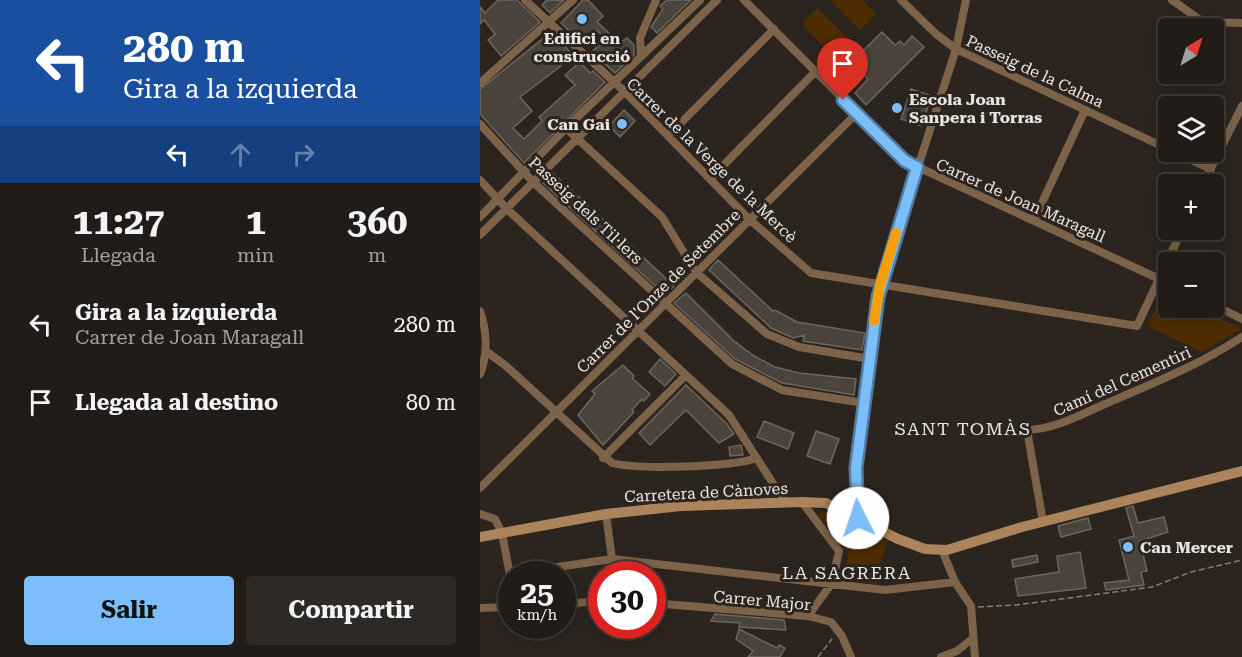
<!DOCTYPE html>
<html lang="es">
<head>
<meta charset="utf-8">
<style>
  :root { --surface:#211c17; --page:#2d2924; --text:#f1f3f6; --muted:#a2a1a1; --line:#3e3a36; --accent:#7cbef9 }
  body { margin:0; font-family:"Roboto Serif",serif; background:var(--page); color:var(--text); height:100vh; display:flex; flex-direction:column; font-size:22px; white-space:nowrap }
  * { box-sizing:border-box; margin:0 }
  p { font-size:20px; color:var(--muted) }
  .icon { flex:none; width:33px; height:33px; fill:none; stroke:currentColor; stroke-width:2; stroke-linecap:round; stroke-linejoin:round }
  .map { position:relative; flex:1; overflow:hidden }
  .side { display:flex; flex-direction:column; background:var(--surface); width:480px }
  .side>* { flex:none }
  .hud { background:#1a4fa0; color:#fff; overflow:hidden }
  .needle { width:39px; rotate:38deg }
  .controls { position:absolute; left:678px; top:18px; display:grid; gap:12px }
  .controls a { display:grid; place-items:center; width:66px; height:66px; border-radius:6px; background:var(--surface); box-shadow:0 3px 15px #0003,0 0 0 2px var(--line); font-size:30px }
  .speed { position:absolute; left:18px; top:561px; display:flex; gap:12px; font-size:30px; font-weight:700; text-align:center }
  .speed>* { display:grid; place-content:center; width:78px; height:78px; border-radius:50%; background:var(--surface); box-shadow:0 3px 15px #0003,0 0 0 2px var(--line); line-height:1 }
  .speed small { font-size:15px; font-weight:400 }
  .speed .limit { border:9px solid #d22; background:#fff; color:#111 }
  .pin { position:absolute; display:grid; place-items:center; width:51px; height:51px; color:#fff; margin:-62px -26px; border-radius:50% 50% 50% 0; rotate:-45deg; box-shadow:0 0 6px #0007 }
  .pin .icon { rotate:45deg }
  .me { position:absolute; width:66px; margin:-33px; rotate:356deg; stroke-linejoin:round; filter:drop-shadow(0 0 4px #0008) }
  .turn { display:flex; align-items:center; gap:21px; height:126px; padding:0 24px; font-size:27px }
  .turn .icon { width:78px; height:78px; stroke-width:2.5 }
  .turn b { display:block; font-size:42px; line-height:51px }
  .lanes { display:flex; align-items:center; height:57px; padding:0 24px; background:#0003; justify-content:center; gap:30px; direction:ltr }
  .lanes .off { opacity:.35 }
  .eta { display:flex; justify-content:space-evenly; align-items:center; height:102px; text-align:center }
  .eta b { font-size:36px; font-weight:700; line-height:42px }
  .primary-button { display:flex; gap:12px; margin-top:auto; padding:12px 24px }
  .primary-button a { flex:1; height:69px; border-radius:6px; background:var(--accent); color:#111; font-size:24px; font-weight:700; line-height:69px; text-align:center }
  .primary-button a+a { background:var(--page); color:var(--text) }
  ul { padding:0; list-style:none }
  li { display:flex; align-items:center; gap:18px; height:78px; padding:0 24px }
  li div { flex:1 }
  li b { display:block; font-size:22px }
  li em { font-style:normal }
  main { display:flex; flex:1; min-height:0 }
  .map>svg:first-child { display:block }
</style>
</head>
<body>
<main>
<section class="side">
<div class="hud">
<div class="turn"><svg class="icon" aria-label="left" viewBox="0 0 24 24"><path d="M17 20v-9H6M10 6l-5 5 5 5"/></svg><div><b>280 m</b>Gira a la izquierda</div></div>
<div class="lanes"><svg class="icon" aria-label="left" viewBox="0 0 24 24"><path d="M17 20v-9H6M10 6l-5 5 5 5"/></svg><svg class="icon off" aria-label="ahead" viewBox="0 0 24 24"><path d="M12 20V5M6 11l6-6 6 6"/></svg><svg class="icon off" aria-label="right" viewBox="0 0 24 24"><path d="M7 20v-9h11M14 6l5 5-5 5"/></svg></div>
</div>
<div class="eta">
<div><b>11:27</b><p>Llegada</p></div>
<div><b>1</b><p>min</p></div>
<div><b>360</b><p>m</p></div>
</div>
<ul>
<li><svg class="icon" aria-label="left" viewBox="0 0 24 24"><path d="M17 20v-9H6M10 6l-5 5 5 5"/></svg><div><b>Gira a la izquierda</b><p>Carrer de Joan Maragall</p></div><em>280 m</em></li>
<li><svg class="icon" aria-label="arrive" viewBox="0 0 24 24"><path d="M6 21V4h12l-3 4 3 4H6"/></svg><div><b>Llegada al destino</b></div><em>80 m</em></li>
</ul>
<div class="primary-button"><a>Salir</a><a>Compartir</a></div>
</section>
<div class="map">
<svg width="762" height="657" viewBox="0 0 762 657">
  <rect width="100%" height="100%" fill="#2c251f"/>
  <path fill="#4d2c02" d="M350,0H382L396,14L380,30Z
    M337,8L370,40L353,57L322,24Z
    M684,291L688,293V308H718L762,329L722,352L667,326Z
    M343,511L408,540L393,584L364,578L368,553L338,514Z"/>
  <path fill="#4b443d" stroke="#6d665e" stroke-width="1.5" d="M18,0H37L60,22L21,56L8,40L15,34L4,20L0,24V7L5,13Z
    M67,0H84L70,13L62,5Z
    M103,0H108L123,16L117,22L140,43L147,38L154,45V55L135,73L112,52L125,39L117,30L102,43L81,23Z
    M187,0H211L177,33L171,27L183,9L180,6Z
    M71,32L91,53L79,64L81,66L40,97L52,111L33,128L44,139L62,121L59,117L95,85L85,75L100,62L110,73L113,71L125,82L44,163L0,114V89Z
    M402,32L415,45L420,41L424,45L432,36L444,47L386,105L375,93L388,79L371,63Z
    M431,89L452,96L441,126L421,119Z
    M144,110L155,121L140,137L129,126Z
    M73,173L194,286L185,295L63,183Z
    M238,260L293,311L295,310L317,322L385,333L382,350L323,341L324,335L313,338L291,328L229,270Z
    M206,293L253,340L274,356L295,367L319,373L376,379L374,395L302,383L255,359L194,303Z
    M180,359L196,374L185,386L169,372Z
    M143,365L154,376L152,378L170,394L164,401L162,399L152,410L154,412L123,445L98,415L115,394L112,391Z
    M206,385L247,424L254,434L239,443L206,410L170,445L159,433Z
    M284,421L314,433L308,449L277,437Z
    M336,431L359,439L350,464L327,456Z
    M261,445L263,455L250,456L249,447Z
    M653,506L658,523L684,517L688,532L660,541L667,571L661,572L664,585L626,590L624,583L649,580L639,540L654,536L646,508Z
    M608,518L611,529L581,537L578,526Z
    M600,552L606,588L538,596L535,579L579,572L577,556Z
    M557,555L558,562L533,567L532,560Z
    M235,614L304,620L306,630L259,627L260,623L231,621Z
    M259,629L297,648L299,645L305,648L300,657H268L273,651L256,639Z"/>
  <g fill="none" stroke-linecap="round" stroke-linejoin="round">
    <path stroke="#837d78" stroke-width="1.5" stroke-dasharray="6 3" stroke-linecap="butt" d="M498,607L536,605L672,587L711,572L762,560
      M338,657L352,639"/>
    <path stroke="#7c634a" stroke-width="8" d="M45,0L145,92L269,219L331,273L657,326L702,230
      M264,0L425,161L688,283
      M421,0L456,34L476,49L688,149
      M692,0L723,22L762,23
      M161,56L160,38L176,0
      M0,83L93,0
      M0,124L53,182L252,364L302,390L384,403
      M86,128L182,217L216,272L287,334L319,347L390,359
      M188,136L294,29
      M694,152L731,169
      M230,179L335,72
      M0,180L27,209L249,415L305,502
      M723,184L762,106
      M0,217L86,128L220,0
      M554,220L605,110
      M0,235L237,0
      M734,305L762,319
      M0,311C7,331 8,354 0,374
      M6,351L26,366L132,463C159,470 251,467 277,458
      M123,458L206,375
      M0,488L376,114
      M322,502L359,551L352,583L328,616
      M0,514L15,519L22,533L32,586
      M126,514L134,574
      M378,518L376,468L400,285L476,49L486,0
      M563,522L547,430C575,429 600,415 625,404C672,384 719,365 762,337
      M462,550L475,582L491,606L495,657
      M30,574L132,559L405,590L475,582
      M172,603L328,616L351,622L362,636L371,657
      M82,604L122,601
      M0,608L32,607
      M461,657L477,651L492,639"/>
    <path stroke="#ac845b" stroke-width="10" d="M0,537L126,514L201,506L322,502L346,503L418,539L445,549L467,550L542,527L762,471"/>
  </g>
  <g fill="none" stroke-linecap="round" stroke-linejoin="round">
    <defs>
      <path id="route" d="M363,100L425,161L437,167L398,297L376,468L378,518"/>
    </defs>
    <use href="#route" stroke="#517ca2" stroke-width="15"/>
    <use href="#route" stroke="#7cbef9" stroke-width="10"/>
    <path stroke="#f59e0b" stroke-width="10" d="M394,321L400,285L416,233"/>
  </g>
  <g fill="#7cbef9" stroke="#2c251f" stroke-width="2">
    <circle cx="102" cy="19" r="6"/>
    <circle cx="417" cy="108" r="6"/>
    <circle cx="142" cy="124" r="6"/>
    <circle cx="648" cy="547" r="6"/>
  </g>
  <g text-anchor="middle" stroke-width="6" stroke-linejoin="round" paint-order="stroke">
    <g font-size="16" font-weight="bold" fill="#e9e5e1" stroke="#2c251f" text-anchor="start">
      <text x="102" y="44" text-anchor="middle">Edifici en<tspan x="102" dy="18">construcció</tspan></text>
      <text x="429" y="105">Escola Joan<tspan x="429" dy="18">Sanpera i Torras</tspan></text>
      <text x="130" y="130" text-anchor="end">Can Gai</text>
      <text x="660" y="553">Can Mercer</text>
    </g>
    <g font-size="16" fill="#e9e5e1" stroke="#2c251f">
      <text transform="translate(555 71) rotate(25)" y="6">Passeig de la Calma</text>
      <text transform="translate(232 160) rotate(44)" y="6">Carrer de la Verge de la Mercè</text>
      <text transform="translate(541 200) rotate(24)" y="6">Carrer de Joan Maragall</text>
      <text transform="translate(106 210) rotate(43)" y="6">Passeig dels Til·lers</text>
      <text transform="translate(178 291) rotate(-45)" y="6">Carrer de l'Onze de Setembre</text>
      <text transform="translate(642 381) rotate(-24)" y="6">Camí del Cementiri</text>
      <text transform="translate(226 492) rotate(-3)" y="6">Carretera de Cànoves</text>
      <text transform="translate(282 600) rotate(5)" y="6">Carrer Major</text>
    </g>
    <g font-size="18" letter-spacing="1.5" fill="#e9e5e1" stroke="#2c251f">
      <text x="483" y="435">SANT TOMÀS</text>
      <text x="367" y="579">LA SAGRERA</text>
    </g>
  </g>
</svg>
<div class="controls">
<a><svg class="needle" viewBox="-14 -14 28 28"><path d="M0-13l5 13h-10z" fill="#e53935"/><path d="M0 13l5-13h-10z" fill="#a2a1a1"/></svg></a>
<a><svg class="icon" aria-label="layers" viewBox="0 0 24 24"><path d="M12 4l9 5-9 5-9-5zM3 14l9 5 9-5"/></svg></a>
<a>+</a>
<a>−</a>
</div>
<div class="speed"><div>25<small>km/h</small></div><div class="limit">30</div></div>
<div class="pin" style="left:363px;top:100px;background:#d93025"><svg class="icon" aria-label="arrive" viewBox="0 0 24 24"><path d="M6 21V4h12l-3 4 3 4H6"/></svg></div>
<svg class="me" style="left:378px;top:518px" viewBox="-20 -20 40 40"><circle r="19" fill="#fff"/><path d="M0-13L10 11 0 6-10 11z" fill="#7cbef9"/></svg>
</div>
</main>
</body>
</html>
